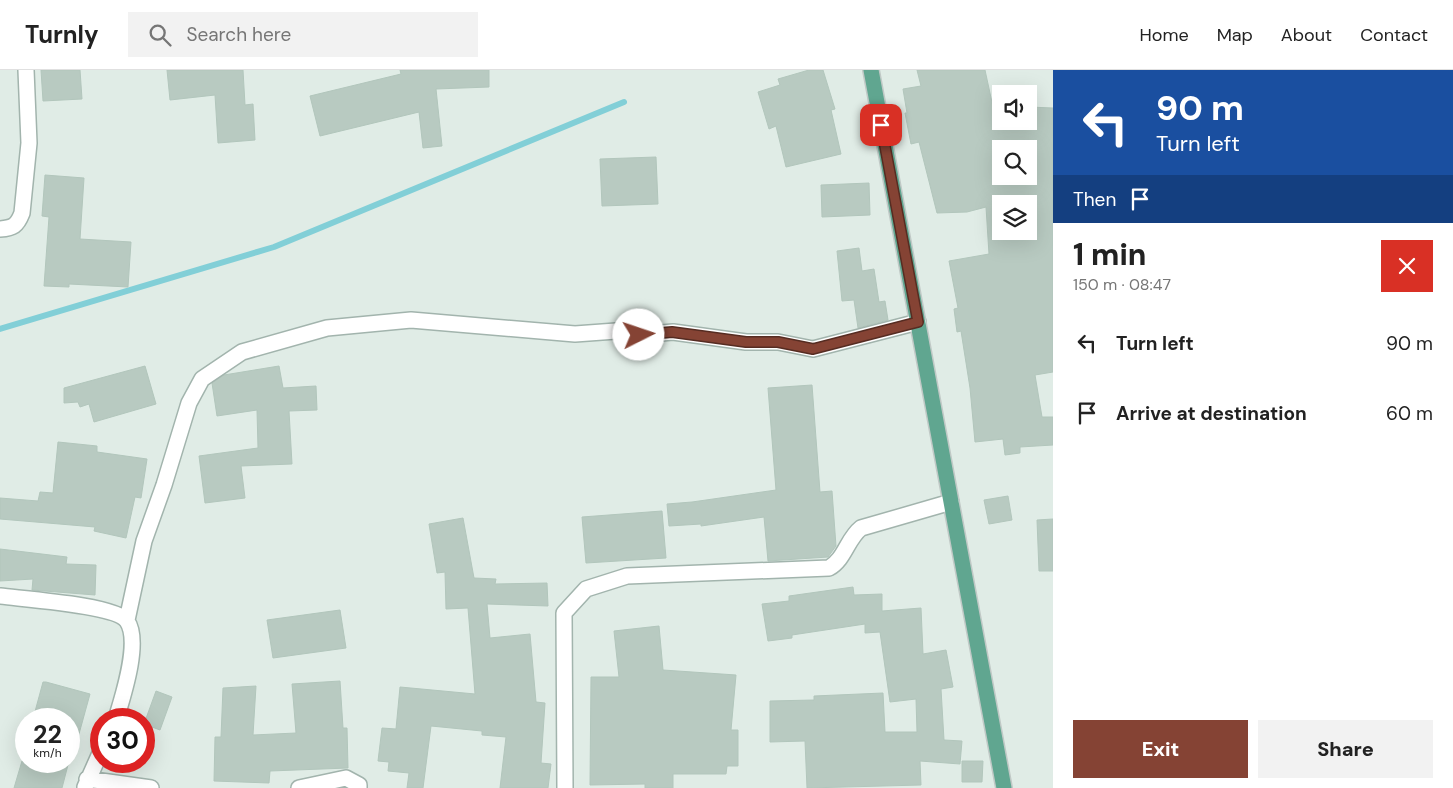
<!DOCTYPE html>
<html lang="en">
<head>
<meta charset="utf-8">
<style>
  :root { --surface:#fff; --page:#f2f2f2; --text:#222; --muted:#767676; --line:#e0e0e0; --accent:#854334 }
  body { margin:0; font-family:"DM Sans",sans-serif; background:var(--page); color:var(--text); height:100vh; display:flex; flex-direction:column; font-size:19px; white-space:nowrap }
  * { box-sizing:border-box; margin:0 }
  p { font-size:16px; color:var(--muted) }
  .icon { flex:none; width:28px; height:28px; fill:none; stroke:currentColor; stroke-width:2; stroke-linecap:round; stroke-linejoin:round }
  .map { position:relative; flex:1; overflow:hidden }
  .drawer { display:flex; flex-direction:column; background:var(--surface); width:400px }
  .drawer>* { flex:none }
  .guide { background:#1a4fa0; color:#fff; overflow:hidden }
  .fabs { position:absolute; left:992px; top:15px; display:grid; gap:10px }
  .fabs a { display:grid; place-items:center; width:45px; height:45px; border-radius:0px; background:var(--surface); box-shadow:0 5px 20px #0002; font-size:25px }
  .speed { position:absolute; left:15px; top:638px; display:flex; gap:10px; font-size:25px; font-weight:700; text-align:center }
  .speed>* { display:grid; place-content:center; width:65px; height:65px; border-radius:50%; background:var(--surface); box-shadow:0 5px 20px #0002; line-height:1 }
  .speed small { font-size:12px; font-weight:400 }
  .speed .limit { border:8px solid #d22; background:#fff; color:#111 }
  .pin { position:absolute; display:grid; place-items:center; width:42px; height:42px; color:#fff; margin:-21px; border-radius:10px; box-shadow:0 2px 8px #0006 }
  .me { position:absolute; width:55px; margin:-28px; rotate:86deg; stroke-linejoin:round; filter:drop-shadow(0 0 4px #0008) }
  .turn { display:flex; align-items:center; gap:18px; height:105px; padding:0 20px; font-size:22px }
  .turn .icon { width:65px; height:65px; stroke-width:2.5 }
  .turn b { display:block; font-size:35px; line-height:42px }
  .then { display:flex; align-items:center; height:48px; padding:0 20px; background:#0003; gap:10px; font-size:19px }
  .round { display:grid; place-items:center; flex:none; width:52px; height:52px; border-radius:0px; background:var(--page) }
  .overview { display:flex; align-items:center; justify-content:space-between; height:85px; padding:0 20px }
  h1 { font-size:30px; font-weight:800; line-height:38px }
  .button { display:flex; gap:10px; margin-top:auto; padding:10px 20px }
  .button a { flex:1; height:58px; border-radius:0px; background:var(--accent); color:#fff; font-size:20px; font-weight:800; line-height:58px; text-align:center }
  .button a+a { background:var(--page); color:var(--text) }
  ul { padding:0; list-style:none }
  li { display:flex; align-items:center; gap:15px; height:70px; padding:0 20px }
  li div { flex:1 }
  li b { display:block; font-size:19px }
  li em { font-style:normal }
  header { display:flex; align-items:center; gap:30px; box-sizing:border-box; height:70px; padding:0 25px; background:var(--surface); border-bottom:1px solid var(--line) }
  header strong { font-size:24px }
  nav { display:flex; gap:28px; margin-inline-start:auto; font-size:18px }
  .search { width:350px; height:45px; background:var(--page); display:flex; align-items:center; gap:12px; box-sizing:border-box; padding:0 18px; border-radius:0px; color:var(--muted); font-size:19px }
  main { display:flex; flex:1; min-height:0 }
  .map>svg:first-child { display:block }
</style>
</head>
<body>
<header>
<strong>Turnly</strong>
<div class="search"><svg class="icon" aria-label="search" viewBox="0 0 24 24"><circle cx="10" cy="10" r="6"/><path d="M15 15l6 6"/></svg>Search here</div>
<nav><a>Home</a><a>Map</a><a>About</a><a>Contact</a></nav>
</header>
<main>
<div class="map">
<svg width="1053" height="718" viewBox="0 0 1053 718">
  <rect width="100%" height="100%" fill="#e0ece6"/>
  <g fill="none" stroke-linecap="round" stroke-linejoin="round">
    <path stroke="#82cfd7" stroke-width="6" d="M0,259L274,177L624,32"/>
  </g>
  <path fill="#b8cac1" stroke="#b2c6bc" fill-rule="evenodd" d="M41,0H80L82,29L43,31Z
    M167,0H243L245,35L253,34L255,70L218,73L215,25L170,30Z
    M400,0H489V17L436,19L442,76L423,78L419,42L320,66L310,26L401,4Z
    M809,0H823L835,39L831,40L841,84L786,97L776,56L769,59L758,22L780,15L778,9Z
    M917,0H985L996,51H1029V37L1053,38V302L1035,305L1042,347H1053V375L1020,377V383L1005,385L1003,369L975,372L970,318L961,261L957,262L954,239L958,238L949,191L989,184L986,137L967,142L937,143L919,72L911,74L905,43H907L903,19L921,16ZM1001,79H1029V106H1001ZM1001,134H1029V161H1001Z
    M656,87L658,134L602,136L600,89Z
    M45,105L84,108L80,169L131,172L128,217L69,214V217L44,216L49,147L42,146Z
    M869,113L870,145L822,147L821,115Z
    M859,178L862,201L874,199L879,232L885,231L888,250L858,258L854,230L842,231L837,181Z
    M145,296L156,334L94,352L89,334L80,337L78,332L64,333V318Z
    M279,296L283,318L316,316L317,340L289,341L292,394L241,396L245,428L205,433L199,386L258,378L257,340L217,346L212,313L224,305Z
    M812,315L820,422L832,421L836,476L828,487L768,491L764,447L701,456V454L669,456L667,434L692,432L776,420L768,318Z
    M58,372L97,376V382L147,389L141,428L135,427L126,468L94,461L95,457L0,449V428L38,431L40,422L53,423Z
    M1008,426L1012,450L989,454L984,430Z
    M662,441L666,488L586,493L582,447Z
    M463,448L474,508L496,509L495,514L547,513L548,536L487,534L490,568L530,564L536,632L545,633L541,693L551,694L548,718H500L506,667L482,665V661L431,656L423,718H407L409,703L388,701L389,692L378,691L382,658L396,659L400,617L475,624L468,538L446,539L445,502L437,503L429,454Z
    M1053,449V501H1039L1037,450Z
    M0,479L67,487L66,494L96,495L95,525L32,520L33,509L0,511Z
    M853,517L854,525L882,524V541L921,538L923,584L946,580L953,617L941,619L944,670L962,671L960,694L920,691L921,715L807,718L805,671L770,672V631L814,630V626L883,623L885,662H917L916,629L890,632L880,562L865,563V554L792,565V568L768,571L762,534L789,531V526Z
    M340,540L346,578L273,588L267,550Z
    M659,556L663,600L736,605L731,660H738V696H727L726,704H673V718H645V714L590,715L591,607H619L614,561Z
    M340,611L343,658H347L348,698L270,701L269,713L214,711L215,667H221L223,618L256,616L253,665L296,663L292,614Z
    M43,612H46L90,624L74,682L69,681V649H33Z
    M156,621L172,627L160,660L144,654Z
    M22,691H69L62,718H14Z
    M962,691H983L982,712H962Z"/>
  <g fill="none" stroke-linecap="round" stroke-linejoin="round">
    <defs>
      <path id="minor" d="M0,159C13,158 17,156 22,143L29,73L26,0
        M0,526C23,529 116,535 127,551C141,571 123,626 116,649
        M127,550L144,471L164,415L189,333L202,309L242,282L327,258L411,250L575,264L616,261L639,265L673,262L746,272H778L813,279L918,252
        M87,709L151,718
        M85,717L101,681
        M299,718L346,708L359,715V718
        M565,718L564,543L586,519L627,506L829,498C845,489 847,469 861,458L951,432"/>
      <path id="major" d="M871,0L1004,718"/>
    </defs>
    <use href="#minor" stroke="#a2b4ad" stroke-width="18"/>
    <use href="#major" stroke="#c0c9c6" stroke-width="18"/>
    <use href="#minor" stroke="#fff" stroke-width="15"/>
    <use href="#major" stroke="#60a690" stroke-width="15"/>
  </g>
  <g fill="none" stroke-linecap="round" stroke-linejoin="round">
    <defs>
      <path id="route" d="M639,265L672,262L746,272H778L813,279L918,252L881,55"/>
    </defs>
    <use href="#route" stroke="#562c22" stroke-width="12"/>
    <use href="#route" stroke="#854334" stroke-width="9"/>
  </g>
</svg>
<div class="fabs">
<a><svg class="icon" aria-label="sound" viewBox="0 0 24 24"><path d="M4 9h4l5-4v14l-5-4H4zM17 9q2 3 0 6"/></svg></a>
<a><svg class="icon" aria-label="search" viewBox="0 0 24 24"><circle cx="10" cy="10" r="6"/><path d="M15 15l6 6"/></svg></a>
<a><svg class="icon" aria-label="layers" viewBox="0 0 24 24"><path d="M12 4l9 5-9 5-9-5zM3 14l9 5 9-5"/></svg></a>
</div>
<div class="speed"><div>22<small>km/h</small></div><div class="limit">30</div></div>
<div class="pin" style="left:881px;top:55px;background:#d93025"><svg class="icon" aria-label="arrive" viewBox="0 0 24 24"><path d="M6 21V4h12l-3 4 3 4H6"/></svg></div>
<svg class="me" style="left:639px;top:265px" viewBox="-20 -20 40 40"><circle r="19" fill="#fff"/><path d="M0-13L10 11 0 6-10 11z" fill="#854334"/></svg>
</div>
<section class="drawer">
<div class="guide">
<div class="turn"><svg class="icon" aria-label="left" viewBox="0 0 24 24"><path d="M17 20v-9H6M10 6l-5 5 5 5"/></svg><div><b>90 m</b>Turn left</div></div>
<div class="then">Then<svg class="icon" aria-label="arrive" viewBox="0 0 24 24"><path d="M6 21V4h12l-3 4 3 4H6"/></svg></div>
</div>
<div class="overview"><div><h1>1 min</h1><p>150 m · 08:47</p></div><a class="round" style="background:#d93025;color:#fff"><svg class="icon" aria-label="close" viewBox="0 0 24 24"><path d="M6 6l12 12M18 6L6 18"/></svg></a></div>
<ul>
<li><svg class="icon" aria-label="left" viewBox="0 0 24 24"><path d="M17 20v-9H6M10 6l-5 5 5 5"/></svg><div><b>Turn left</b></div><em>90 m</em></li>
<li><svg class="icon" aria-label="arrive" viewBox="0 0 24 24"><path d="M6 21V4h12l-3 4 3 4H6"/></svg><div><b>Arrive at destination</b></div><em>60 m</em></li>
</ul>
<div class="button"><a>Exit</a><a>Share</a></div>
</section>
</main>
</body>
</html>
